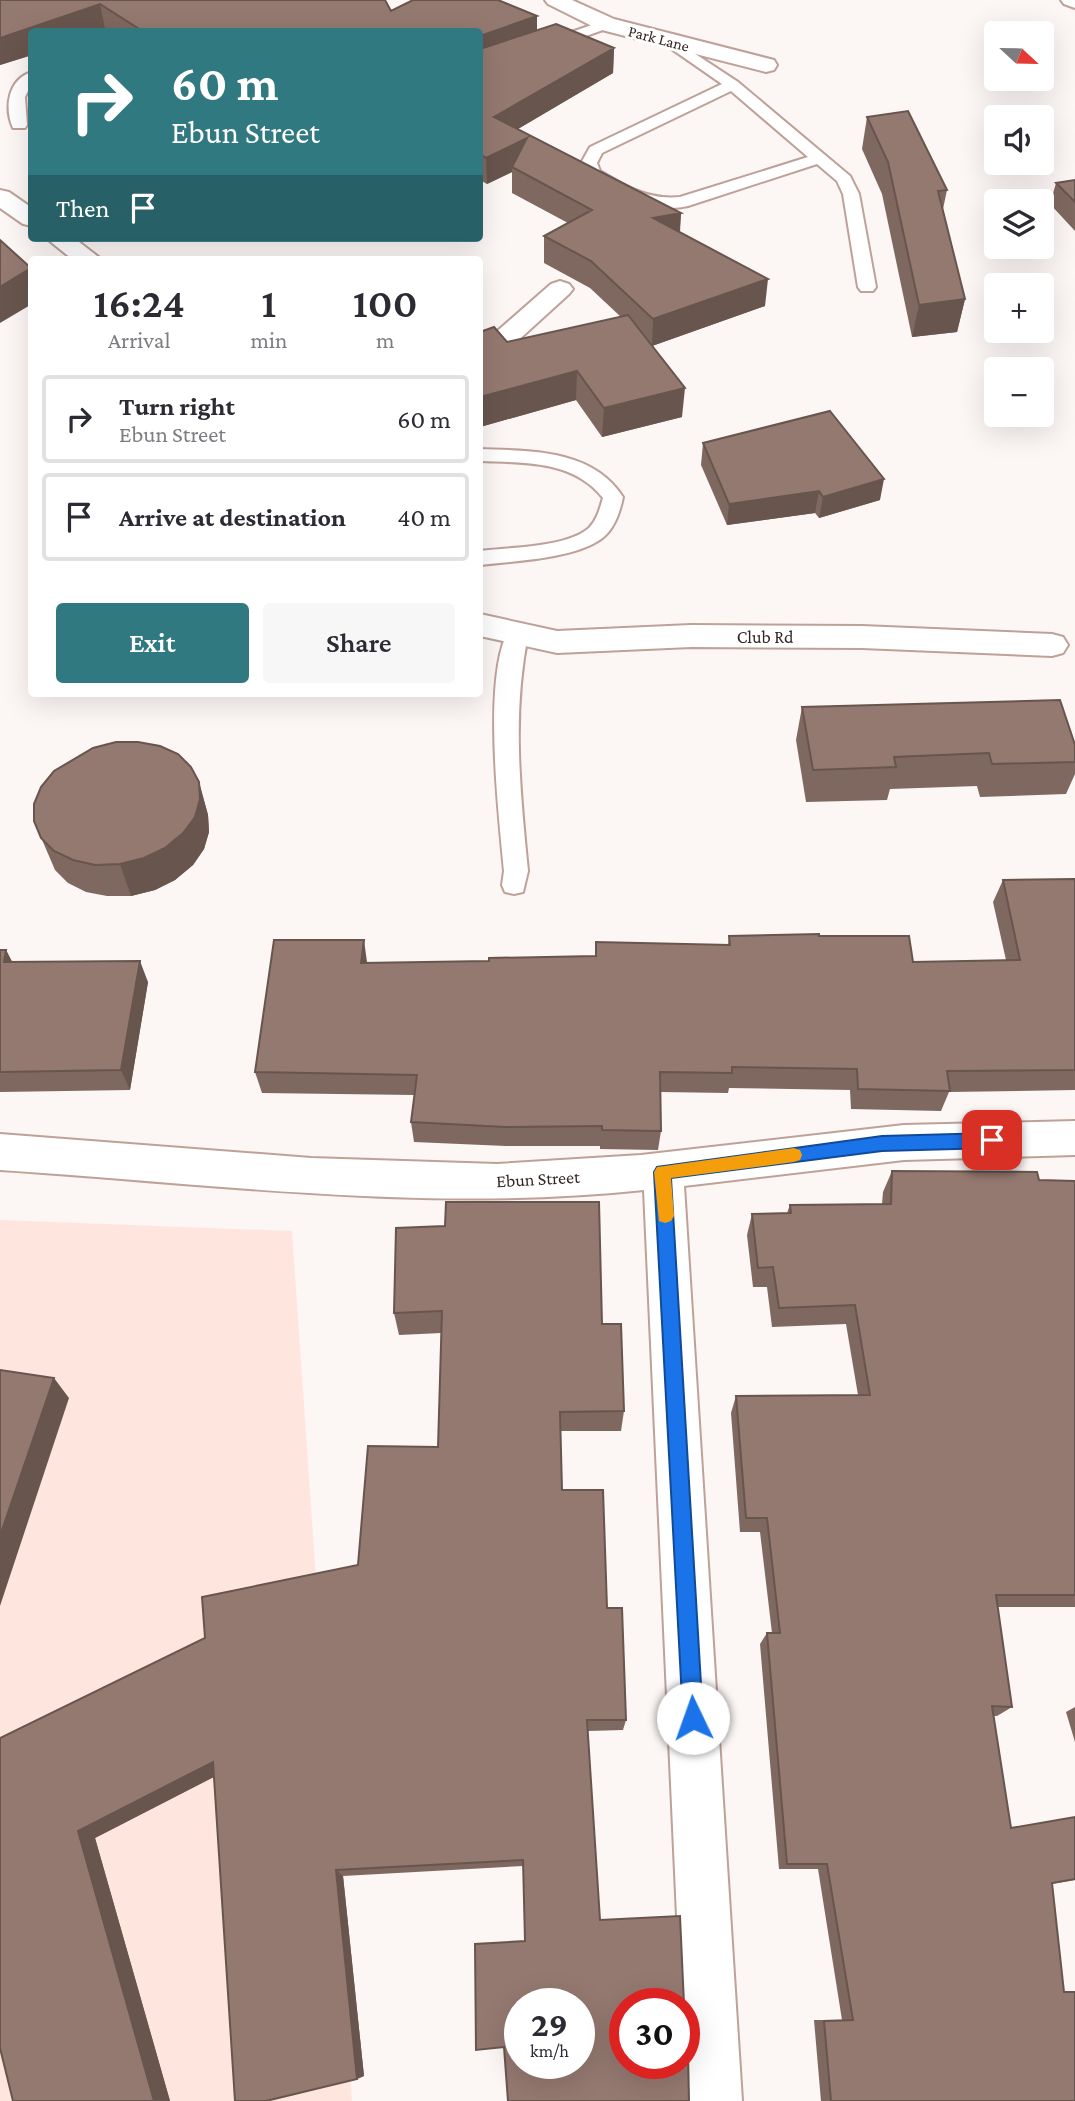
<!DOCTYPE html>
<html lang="en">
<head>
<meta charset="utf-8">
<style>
  :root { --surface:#fff; --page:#f7f7f7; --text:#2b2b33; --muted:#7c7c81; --line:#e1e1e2; --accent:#317981 }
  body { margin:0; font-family:"Crimson Pro",serif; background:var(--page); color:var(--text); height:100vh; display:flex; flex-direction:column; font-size:26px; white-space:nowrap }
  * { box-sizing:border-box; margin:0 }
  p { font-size:23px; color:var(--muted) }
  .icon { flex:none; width:38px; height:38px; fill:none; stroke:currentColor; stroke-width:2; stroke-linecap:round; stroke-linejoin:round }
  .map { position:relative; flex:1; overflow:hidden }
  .side { position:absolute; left:28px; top:256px; width:455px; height:441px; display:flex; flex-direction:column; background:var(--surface); border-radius:7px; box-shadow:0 7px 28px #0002 }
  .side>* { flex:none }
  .top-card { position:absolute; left:28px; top:28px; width:455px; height:214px; border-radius:7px; box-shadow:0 7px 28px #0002; background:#317981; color:#fff; overflow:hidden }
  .needle { width:46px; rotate:112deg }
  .buttons { position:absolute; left:984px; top:21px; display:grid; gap:14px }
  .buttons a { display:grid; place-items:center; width:70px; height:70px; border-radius:7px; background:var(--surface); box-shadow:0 7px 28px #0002; font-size:35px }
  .speed { position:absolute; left:504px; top:1988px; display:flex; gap:14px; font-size:35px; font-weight:700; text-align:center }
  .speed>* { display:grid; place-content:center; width:91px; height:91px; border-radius:50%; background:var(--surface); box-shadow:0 7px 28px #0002; line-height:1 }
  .speed small { font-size:18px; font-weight:400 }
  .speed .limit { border:10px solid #d22; background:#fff; color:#111 }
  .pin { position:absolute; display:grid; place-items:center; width:60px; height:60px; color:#fff; margin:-30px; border-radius:14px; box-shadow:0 4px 10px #0006 }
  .me { position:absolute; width:77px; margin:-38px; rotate:357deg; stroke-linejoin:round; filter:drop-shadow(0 0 5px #0008) }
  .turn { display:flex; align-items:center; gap:24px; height:147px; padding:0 28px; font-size:32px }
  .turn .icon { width:91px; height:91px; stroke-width:2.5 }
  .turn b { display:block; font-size:49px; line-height:60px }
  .then { display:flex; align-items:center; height:66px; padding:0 28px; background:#0003; gap:14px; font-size:26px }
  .eta { display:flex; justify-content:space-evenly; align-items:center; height:119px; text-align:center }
  .eta b { font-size:42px; font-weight:600; line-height:49px }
  .primary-button { display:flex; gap:14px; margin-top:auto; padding:14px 28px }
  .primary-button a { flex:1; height:80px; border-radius:7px; background:var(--accent); color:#fff; font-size:28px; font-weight:600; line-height:80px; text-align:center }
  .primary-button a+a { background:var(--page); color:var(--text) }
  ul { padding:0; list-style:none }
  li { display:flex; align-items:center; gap:21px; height:88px; margin:0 14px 10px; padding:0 14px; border:4px solid var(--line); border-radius:7px }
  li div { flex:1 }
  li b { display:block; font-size:26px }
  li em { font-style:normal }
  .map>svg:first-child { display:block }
</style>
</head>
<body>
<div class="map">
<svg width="1075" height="2101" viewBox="0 0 1075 2101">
  <rect width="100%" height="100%" fill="#fcf6f4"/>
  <path fill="#fee6de" d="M0,1220L292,1231L352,2101H0Z"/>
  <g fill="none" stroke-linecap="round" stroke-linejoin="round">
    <defs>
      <path id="service" d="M606,20L611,21L613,24L611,27L550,49H540L538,46L540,43Z
        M668,36L738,82L850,176L859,194L876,287L873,291H861L858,287L843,194L837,181L817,164L688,206C655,214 593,196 581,163L590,147L722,84L663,43L661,40L663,37ZM731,91L808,157L680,197C648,200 627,187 600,171L597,163L602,153Z
        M32,72V83L25,97L27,125L25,128H13C4,108 8,79 32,72Z
        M480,449C531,451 592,449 623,497C620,512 614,530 601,539C573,559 513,561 480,565V551C509,547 566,548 589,528C597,520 600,508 603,498C573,460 524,463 480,461Z
        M517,628L525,630L528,635C512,714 520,791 528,871L523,892L514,894L505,892L502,885L504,871C499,817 482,675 509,630Z"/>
      <path id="minor" d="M545,0H572L614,19L774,60L777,65L774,70L766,72L598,29L548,4Z
        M0,190L9,192L32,208V226L23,224L0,208Z
        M46,238H74L101,259H72Z
        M560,281L569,284L573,289L569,294L513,345L480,360V342L495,333L551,284Z
        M480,614L557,631L691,625L862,626L1052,634L1063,637L1068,645L1063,653L1052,656L862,648L691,647L557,653L480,636Z
        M1075,1121V1155L904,1160L684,1186L742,2101H686L684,2004H681L644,1190C428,1213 215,1184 0,1170V1134L311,1158L497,1164L641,1155L904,1125Z"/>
      <path id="tertiary" d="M1061,0H1075V8L1064,4Z"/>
    </defs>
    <use href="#service" stroke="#bea198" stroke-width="4"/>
    <use href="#minor" stroke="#bea198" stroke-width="4"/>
    <use href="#tertiary" stroke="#bea198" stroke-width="4"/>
    <use href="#service" fill="#fff" fill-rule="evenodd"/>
    <use href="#minor" fill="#fff" fill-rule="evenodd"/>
    <use href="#tertiary" fill="#fff" fill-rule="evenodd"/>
  </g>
  <path fill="#7f6860" d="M0,0L391,11L537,30L614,48L613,73L518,129L681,213L680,233L765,306L652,346L682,417L602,437L576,400L480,427V309V331L507,342L621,317L590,288L544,263V236L568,223L512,193V172L487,184L480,180V32H109L105,29L32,32V55L0,65Z
    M867,117L947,190L943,209L965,299L957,332L912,337L882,194L862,149Z
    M1075,180V231L1050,204L1056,183Z
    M703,443L880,500L819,518L815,513L727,525L701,465Z
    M802,707L1075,745V774L1066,794L980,797L977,786L890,789L887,800L806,802L796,740Z
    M199,782L208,815L209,832L204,849L193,865L175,880L155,890L131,896H107L86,892L68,883L55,870L34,821Z
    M1075,879V1090L949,1092L941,1111L851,1109L850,1090L729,1088L728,1093L660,1092L661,1131L658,1150L600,1149V1146H506L414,1142L411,1122L414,1095L262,1093L255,1072L489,961L595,956L596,942L728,945L729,936H819L913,962L1006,960L993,902L1003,880Z
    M0,950H6L12,962L148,982L130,1090L0,1092Z
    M892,1171L1039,1180L1075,1181V1607H997L1012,1707L997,1716H994L1011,1828L1075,1817V1880L1052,1884L1075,2101H821L814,2020H842L818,1869H779L760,1644L767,1633H772L760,1532H740L731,1413L736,1396L858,1395L846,1324L772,1327L767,1287H753L747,1235L752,1214L787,1213L790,1205L882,1204L883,1192Z
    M396,1228L602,1324L624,1411L621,1431H560L562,1490L607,1608L626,1720L623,1730L588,1731L525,1941L523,1866L343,1876L364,2076L357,2079L214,1777L95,1838L170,2101H13L0,1738L358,1565L438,1447L441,1333L399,1335L394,1313Z
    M1075,1707V1742L1066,1712Z"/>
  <path fill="#68554e" d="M100,4L105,29L98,32H32V55L0,65V38Z
    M537,16V41L480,61V36Z
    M614,48L613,73L494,143V117Z
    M527,138L512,167V172L487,184L486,158Z
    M681,213L679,239L653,218Z
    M31,268L32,304L0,323V287Z
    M768,279L765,306L652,346L653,319Z
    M965,299L957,332L912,337L919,305Z
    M577,371L576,400L480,427V397Z
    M685,388L682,417L602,437L604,408Z
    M884,479L880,500L819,518L823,497Z
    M819,491L815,513L727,525L729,504Z
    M199,782L208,815L209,832L204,849L193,865L175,880L155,890L131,896L120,864Z
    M364,940L367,962L361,963Z
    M6,950L17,971L4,962Z
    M140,961L148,982L130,1090L121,1070Z
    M54,1378L69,1398L0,1606V1536Z
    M213,1762L225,1771L95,1838L170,2101H154L78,1831Z
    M336,1870L343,1876L364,2076L357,2079Z"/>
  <path fill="#947970" stroke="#68554e" stroke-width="2" fill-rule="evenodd" d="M0,0H385L391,11L413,0H498L537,16L480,36V32H144L100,4L0,38Z
    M556,24L614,48L494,117L681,213L653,218L768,279L653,319L591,261L544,236L592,210L512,167L527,138L486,158L480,154V49Z
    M908,111L947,190L938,191L965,299L919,305L888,162L867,117Z
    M1075,180V202L1056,183Z
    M0,240L31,268L0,287Z
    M628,315L685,388L604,408L577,371L480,397V332L494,327L507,342Z
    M830,411L884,479L823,497L819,491L729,504L703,443Z
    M1060,700L1075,745V762L992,764L989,753L894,757L896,767L813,770L802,707Z
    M116,742H138L160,746L178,754L191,767L199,782L200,799L195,817L183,833L165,848L144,858L120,864L95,865L73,860L54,851L41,838L34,821V804L41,787L54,771L93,748Z
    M1075,879V1070L947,1071L950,1091L858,1089L857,1069L732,1067V1073L660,1072L661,1131L602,1130V1126L505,1127L411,1122L417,1075L255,1072L274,940H364L361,963L489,961V958L596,956V942L730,945L729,936L819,934V936H909L913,962L1020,960L1003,880Z
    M0,950H6L4,962L140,961L121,1070L0,1072Z
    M892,1171L1037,1172L1039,1180L1075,1181V1595H996L1012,1707L992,1706L1011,1828L1075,1817V1879L1052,1883L1064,1992H1075V2101H831L824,2021L853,2020L827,1864H787L767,1633H780L767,1518H746L736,1396L870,1395L855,1305L779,1308L773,1267L758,1268L752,1214L791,1213L790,1205L891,1204Z
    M446,1202H599L602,1324H621L624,1411L560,1412L562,1490H603L607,1608H622L626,1720H587L600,1920L680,1916L684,2004H625V2063H684V2004L687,2006L689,2101H508L504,2047L476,2050L475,1944L525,1941L523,1860L336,1870L357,2079L266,2101H235L213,1762L78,1831L154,2101H13L0,2048V1738L205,1638L202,1597L358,1565L368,1446L438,1447L442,1311L394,1313L396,1228L445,1226ZM520,2004H579V2063H520Z
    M0,1370L54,1378L0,1536Z"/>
  <path fill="#1a73e8" stroke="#114b97" stroke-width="2" d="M992,1133L998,1135L1001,1140L998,1145L992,1148L882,1151L671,1178L703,1718L700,1726L693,1729L686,1726L683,1718L654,1172L657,1167L882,1136Z"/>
  <path fill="#f59e0b" d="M794,1148L800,1150L802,1155L800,1160L794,1162L671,1178L674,1216L671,1221L665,1223L659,1221L654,1172L657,1167Z"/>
  <g text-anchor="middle" stroke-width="6" stroke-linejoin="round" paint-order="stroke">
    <g font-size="16" fill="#332724" stroke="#fff">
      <text transform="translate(659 38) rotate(15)" y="6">Park Lane</text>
    </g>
    <g font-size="18" fill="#332724" stroke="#fff">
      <text x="765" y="643">Club Rd</text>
      <text transform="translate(538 1179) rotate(-3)" y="6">Ebun Street</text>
    </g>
  </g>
</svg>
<div class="buttons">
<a><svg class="needle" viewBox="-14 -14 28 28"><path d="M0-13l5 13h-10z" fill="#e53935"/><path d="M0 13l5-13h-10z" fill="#7c7c81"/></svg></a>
<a><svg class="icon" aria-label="sound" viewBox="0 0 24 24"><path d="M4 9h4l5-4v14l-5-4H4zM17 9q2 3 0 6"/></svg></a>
<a><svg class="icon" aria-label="layers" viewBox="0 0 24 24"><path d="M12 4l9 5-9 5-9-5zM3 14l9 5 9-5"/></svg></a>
<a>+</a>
<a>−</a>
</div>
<div class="speed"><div>29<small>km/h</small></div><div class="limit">30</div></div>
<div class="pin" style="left:992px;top:1140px;background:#d93025"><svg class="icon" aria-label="arrive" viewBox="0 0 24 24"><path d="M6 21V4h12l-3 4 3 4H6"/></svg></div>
<svg class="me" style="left:693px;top:1718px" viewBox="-20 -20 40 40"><circle r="19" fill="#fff"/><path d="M0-13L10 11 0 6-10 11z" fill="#1a73e8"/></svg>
<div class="top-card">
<div class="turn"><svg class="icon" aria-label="right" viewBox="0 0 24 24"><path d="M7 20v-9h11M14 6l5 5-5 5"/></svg><div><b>60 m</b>Ebun Street</div></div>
<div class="then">Then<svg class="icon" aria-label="arrive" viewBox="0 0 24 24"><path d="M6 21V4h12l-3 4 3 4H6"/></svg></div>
</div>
<section class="side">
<div class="eta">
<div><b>16:24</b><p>Arrival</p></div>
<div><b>1</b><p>min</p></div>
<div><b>100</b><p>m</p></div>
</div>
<ul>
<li><svg class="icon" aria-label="right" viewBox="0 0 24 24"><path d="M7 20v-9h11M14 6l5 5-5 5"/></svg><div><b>Turn right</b><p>Ebun Street</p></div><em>60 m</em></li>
<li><svg class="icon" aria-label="arrive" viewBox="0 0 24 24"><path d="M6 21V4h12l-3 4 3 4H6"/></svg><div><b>Arrive at destination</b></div><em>40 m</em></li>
</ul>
<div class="primary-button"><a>Exit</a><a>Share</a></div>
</section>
</div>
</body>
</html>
